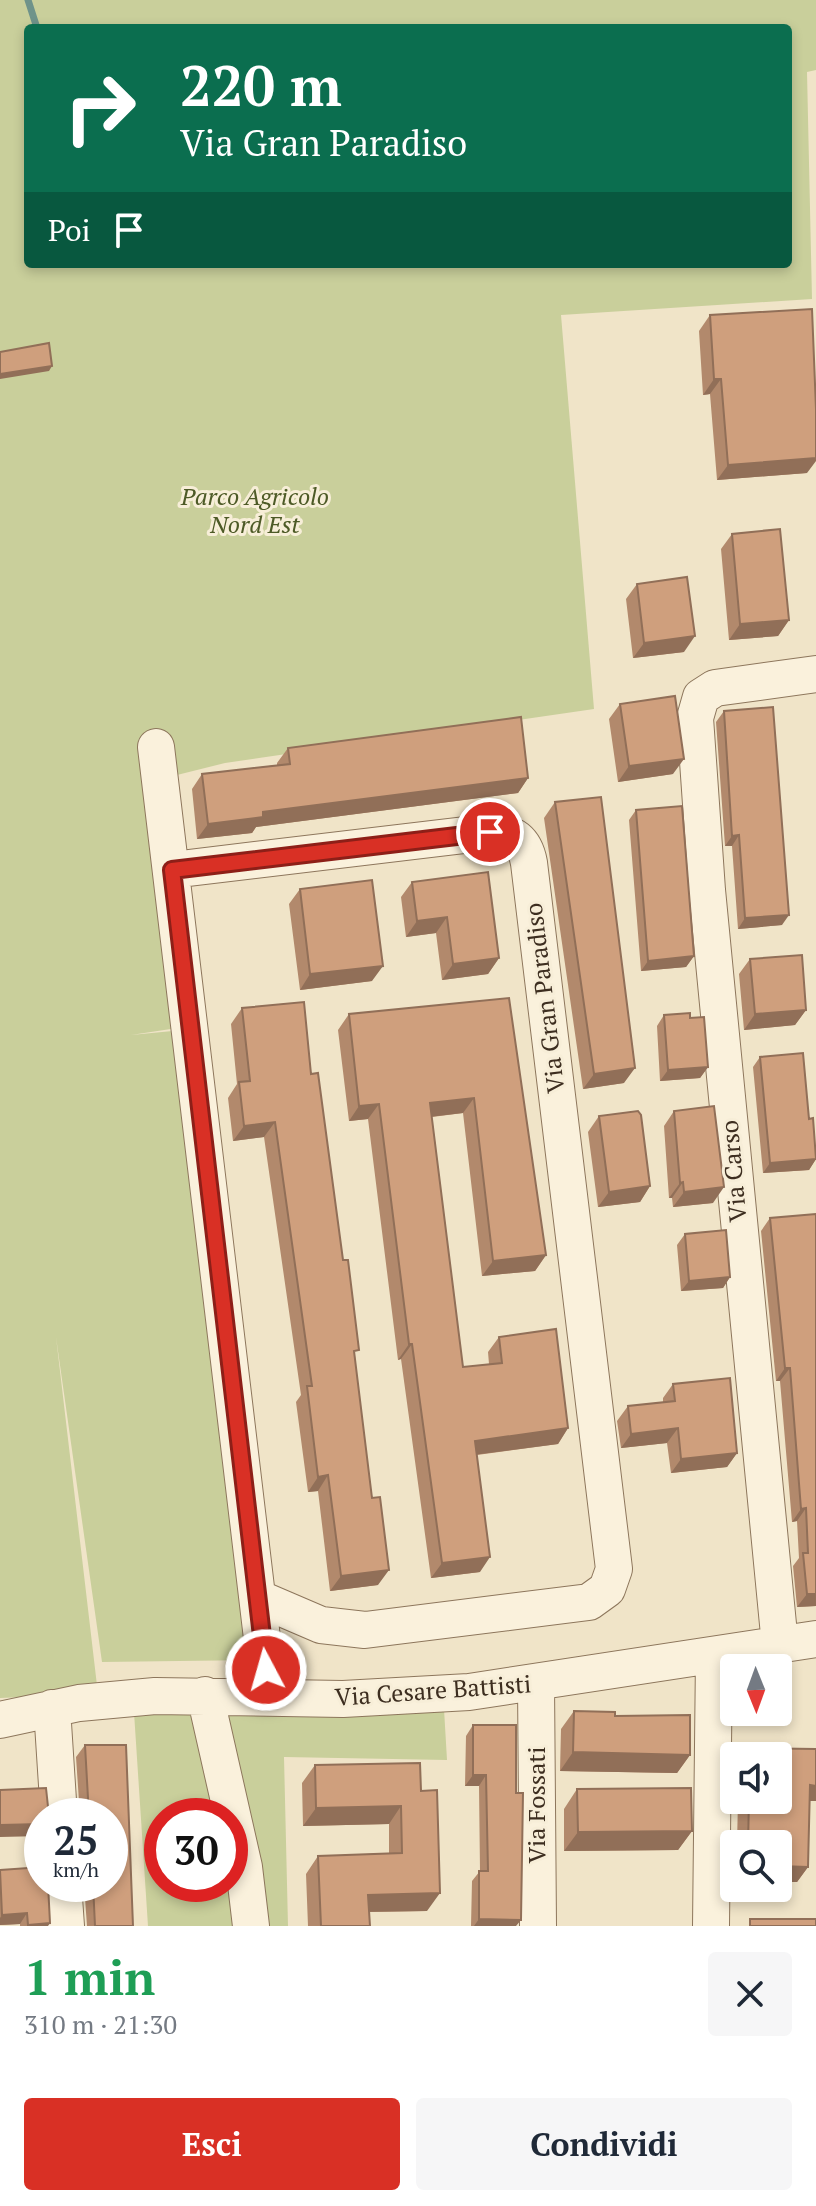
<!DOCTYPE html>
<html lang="it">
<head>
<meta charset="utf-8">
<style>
  :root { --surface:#fff; --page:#f6f6f7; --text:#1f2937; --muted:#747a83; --accent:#d93025 }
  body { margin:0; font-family:"PT Serif",serif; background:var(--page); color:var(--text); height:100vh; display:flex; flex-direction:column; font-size:30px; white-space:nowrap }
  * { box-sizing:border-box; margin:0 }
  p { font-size:26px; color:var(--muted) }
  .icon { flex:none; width:44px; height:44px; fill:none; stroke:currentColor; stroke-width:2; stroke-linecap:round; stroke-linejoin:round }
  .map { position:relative; height:1926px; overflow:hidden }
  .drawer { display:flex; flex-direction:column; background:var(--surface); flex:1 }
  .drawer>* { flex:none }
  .hud { position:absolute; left:24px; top:24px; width:768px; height:244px; border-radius:8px; box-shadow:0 4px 12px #0003; background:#0b6e4f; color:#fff; overflow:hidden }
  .needle { width:52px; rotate:179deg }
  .controls { position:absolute; left:720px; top:1654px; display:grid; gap:16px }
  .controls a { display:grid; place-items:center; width:72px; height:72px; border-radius:8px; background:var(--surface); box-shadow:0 4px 12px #0003; font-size:40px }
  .speed { position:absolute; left:24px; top:1798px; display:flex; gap:16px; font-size:40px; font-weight:700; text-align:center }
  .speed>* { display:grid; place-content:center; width:104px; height:104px; border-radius:50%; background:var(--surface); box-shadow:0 4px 12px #0003; line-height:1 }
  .speed small { font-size:20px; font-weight:400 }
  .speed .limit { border:12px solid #d22; background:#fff; color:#111 }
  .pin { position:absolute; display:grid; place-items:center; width:68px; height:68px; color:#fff; margin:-34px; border:4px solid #fff; border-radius:50%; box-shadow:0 2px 8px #0007 }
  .me { position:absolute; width:88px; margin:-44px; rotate:354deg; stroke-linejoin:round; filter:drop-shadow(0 0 6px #0008) }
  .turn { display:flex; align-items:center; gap:28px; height:168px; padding:0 24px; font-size:36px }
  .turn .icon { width:104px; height:104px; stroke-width:2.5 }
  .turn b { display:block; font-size:56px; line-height:68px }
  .then { display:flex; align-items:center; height:76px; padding:0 24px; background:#0003; gap:16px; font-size:30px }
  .round { display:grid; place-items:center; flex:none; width:84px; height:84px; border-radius:8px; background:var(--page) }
  .head { display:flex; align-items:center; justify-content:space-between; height:136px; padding:0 24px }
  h1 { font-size:48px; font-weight:600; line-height:60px; color:#1e9e55 }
  .primary-button { display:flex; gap:16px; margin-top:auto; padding:16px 24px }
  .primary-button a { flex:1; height:92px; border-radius:8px; background:var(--accent); color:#fff; font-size:32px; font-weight:600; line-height:92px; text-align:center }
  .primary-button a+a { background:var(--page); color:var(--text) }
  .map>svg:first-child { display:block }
</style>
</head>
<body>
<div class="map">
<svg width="816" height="1926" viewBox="0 0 816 1926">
  <rect width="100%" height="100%" fill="#f0e4c8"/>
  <path fill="#c9cf9b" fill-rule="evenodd" d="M0,0H816V70L807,72L812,299L561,315L594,709L225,763L169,777L184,1027L131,1035L183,1030L256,1660L102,1662L56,1337L98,1694L0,1698ZM28,28H788V264H28Z
    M443,1692L447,1760L284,1757L288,1926H148L133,1697ZM162,1816H230V1884H162Z"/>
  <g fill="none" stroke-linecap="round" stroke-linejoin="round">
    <path stroke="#6f938a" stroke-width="7" d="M28,0L37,28"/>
    <defs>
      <path id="minor" d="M156,747L269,1697
        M172,870L490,832C513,831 525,841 529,863L614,1569L607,1589L589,1602L365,1630L321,1625L258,1598
        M780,1645L707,890L695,718L701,697L715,688L816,674
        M536,1684L538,1926
        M205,1695L244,1867L251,1926
        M52,1708L59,1816
        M0,1720L79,1703L155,1696L343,1699L469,1692L816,1639
        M63,1884L66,1926
        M711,1926L714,1656"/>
    </defs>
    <use href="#minor" stroke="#8d765c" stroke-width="38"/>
    <use href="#minor" stroke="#faf1dc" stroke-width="36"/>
  </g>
  <path fill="#b2896c" d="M710,315L807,473L717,480L710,394L703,395L699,331Z
    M732,534L789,620L778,636L729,640L721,549Z
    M637,584L684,652L633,658L626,599Z
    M620,704L673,774L618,782L609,719Z
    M724,711L782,925L738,929L732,846H725L716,722Z
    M288,748L528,778L518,793L256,827L252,833L197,839L192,789L202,774L277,765V763Z
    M555,802L624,1083L583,1089L544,818Z
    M636,810L694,956L686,967L641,971L629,820Z
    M412,882L499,958L488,974L442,980L436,933L406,937L401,897Z
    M300,889L372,981L300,990L289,904Z
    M750,959L806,1010L795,1025L744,1030L739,974Z
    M509,998L546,1255L535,1271L482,1276L463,1113L432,1117L463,1367L489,1364L488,1352L499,1337L568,1428L558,1444L477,1455L480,1572L431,1578L401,1359L398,1360L368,1119L349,1121L338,1030L349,1014Z
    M242,1008L311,1074L355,1356L378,1585L330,1591L318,1491L308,1492L296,1402L301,1395L264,1137L233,1141L228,1098L237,1084L231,1024Z
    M664,1015L690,1018L708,1067L700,1078L660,1081L657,1026Z
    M760,1057L809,1119L816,1159L809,1170L763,1173L753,1067Z
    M674,1111L713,1203L673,1207L672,1198H669L664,1126Z
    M599,1116L650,1186L640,1202L598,1207L588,1132Z
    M816,1214V1606L797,1607L793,1566L799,1558L797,1521L792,1522L780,1381H776L761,1231L770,1218Z
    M685,1234L730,1277L723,1288L681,1291L677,1245Z
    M673,1384L737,1453L727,1467L671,1473L667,1443L621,1448L617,1421L628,1406L663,1402V1398Z
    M574,1711L615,1716L690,1755L677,1773L560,1771L561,1729Z
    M473,1725H516V1926H471L472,1881L480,1871L479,1786H465L466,1736Z
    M85,1745H126L133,1926H87L84,1884H110V1816H80L76,1757Z
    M750,1748L816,1749V1801H809L808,1867L797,1882H778V1844H737L738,1800H778V1756H744Z
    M420,1763L427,1911L369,1912V1926H308L306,1874L318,1856L389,1853V1824L303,1826L302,1783L315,1765Z
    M577,1789L692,1831L678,1850L564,1851V1809Z
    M0,1870L48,1926H20V1924L0,1925Z"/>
  <path fill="#916f58" d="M52,366L49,371L0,379V374Z
    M714,379H721L710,394L703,395Z
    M816,458V461L807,473L717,480L728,465Z
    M789,620L778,636L729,640L740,624Z
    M695,636L684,652L633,658L644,643Z
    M684,759L673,774L618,782L629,766Z
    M528,778L518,793L256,827L252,833L197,839L208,824L263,812Z
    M739,835L732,846H725L732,836Z
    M789,915L782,925L738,929L745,918Z
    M447,917L436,933L406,937L417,921Z
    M694,956L686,967L641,971L648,961Z
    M499,958L488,974L442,980L453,964Z
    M383,966L372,981L300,990L310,974Z
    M806,1010L795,1025L744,1030L755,1014Z
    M708,1067L700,1078L660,1081L668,1070Z
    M635,1068L624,1083L583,1089L594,1074Z
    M474,1098L463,1113L420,1118L430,1103Z
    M379,1104L368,1119L349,1121L359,1106Z
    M275,1122L264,1137L233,1141L244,1126Z
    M816,1159L809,1170L763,1173L770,1163Z
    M683,1182L672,1198H669L680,1183Z
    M650,1186L640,1202L598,1207L609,1192Z
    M724,1187L713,1203L673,1207L684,1192Z
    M546,1255L535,1271L482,1276L493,1261Z
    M730,1277L723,1288L681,1291L689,1281Z
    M409,1344H412L401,1359L398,1360Z
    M785,1368H790L780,1381H776Z
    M568,1428L558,1444L465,1456L475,1441Z
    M678,1428L667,1443L621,1448L631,1434Z
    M737,1453L727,1467L671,1473L681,1459Z
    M328,1475L318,1491L308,1492L318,1477Z
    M806,1508L797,1521L792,1522L801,1509Z
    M490,1557L480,1572L431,1578L442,1563Z
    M389,1570L378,1585L330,1591L341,1576Z
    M807,1594H816V1606L797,1607Z
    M573,1752L690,1755L677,1773L560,1771Z
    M473,1775H486L479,1786H465Z
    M810,1785L816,1786V1801H799Z
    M401,1806L389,1824L303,1826L316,1808Z
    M42,1824V1836L0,1837V1825Z
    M692,1831L678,1850L564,1851L578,1832Z
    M778,1866L808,1867L797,1882H778Z
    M440,1893L427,1911L356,1912L368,1895Z
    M27,1913L20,1924L0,1925V1918L2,1915Z
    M479,1919L521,1920L516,1926H474Z
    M50,1923L48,1926H27L28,1925Z"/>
  <path fill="#cf9f7d" stroke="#916f58" stroke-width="2" d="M812,309L816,409V458L728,465L721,379H714L710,315Z
    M49,343L52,366L0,374V352Z
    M780,529L789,620L740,624L732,534Z
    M687,577L695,636L644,643L637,584Z
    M675,696L684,759L629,766L620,704Z
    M773,707L789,915L745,918L739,835L732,836L724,711Z
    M521,717L528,778L263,812V817L208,824L202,774L290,764L288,748Z
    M601,797L635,1068L594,1074L555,802Z
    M682,806L694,956L648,961L636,810Z
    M488,872L499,958L453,964L447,917L417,921L412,882Z
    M372,880L383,966L310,974L300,889Z
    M802,955L806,1010L755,1014L750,959Z
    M509,998L546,1255L493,1261L474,1098L430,1103L463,1367L502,1363L499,1337L556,1329L568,1428L475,1441L490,1557L442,1563L412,1344H409L379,1104L359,1106L349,1014Z
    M304,1002L311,1074L318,1073L343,1260H348L359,1350L354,1351L372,1498L380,1497L389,1570L341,1576L328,1475L318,1477L307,1386H312L275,1122L244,1126L239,1082L250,1081L242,1008Z
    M690,1013V1018L704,1017L708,1067L668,1070L664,1015Z
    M803,1053L809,1119L813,1118L816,1159L770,1163L760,1057Z
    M714,1106L724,1187L684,1192L683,1182L680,1183L674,1111Z
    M638,1111L641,1115L650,1186L609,1192L599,1116Z
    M816,1214V1594H807L803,1553H808L806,1508L801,1509L790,1368H785L770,1218Z
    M726,1230L730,1277L689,1281L685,1234Z
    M730,1378L737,1453L681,1459L678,1428L631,1434L628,1406L675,1401L673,1384Z
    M574,1711L615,1712V1716L690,1715V1755L573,1752Z
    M473,1725H516V1793H523L521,1920L479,1919V1871H488L486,1775H473Z
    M85,1745H126L133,1926H95L93,1884H110V1816H89Z
    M750,1748L816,1749V1786L810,1785L808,1867L778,1866V1844H748L749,1800H778V1756H750Z
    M420,1763L421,1791L437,1790L440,1893L368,1895L370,1926H321L318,1856L402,1853L401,1806L316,1808L315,1765Z
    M46,1788L49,1816H42V1824L0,1825V1790Z
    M691,1788L692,1831L578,1832L577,1789Z
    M42,1867V1884H48L50,1923L28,1925L27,1913L2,1915L0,1870Z
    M750,1919H816V1926H750Z"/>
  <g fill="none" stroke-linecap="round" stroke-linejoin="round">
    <defs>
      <path id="route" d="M266,1670L172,870L490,832"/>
    </defs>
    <use href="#route" stroke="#8d1f18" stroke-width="20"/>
    <use href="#route" stroke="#d93025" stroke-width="14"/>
  </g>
  <g text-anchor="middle" stroke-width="6" stroke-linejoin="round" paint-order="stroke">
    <g font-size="24" font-style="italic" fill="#4d5a26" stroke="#f7eed8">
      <text x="255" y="505">Parco Agricolo<tspan x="255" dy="28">Nord Est</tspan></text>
    </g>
    <g font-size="24" fill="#3d2e20" stroke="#f7eed8">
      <text transform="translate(545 998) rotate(-97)" y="8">Via Gran Paradiso</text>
      <text transform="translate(734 1171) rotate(-95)" y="8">Via Carso</text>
      <text transform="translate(433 1691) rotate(-4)" y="8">Via Cesare Battisti</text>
      <text transform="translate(537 1805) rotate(-90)" y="8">Via Fossati</text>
    </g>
  </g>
</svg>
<div class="controls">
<a><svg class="needle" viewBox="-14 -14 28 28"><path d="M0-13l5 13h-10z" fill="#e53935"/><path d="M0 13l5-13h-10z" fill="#747a83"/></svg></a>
<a><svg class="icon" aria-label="sound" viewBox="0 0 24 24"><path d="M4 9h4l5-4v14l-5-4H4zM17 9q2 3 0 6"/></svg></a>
<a><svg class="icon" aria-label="search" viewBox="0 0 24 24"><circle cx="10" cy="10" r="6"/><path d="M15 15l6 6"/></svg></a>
</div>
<div class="speed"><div>25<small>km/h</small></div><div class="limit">30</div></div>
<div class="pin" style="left:490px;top:832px;background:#d93025"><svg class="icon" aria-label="arrive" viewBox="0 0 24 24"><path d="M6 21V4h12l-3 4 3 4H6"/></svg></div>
<svg class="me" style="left:266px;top:1670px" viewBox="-20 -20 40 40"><circle r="17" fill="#d93025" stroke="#fff" stroke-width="3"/><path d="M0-11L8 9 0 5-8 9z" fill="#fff"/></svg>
<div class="hud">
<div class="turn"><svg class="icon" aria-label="right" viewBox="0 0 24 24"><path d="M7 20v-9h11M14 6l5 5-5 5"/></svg><div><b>220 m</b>Via Gran Paradiso</div></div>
<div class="then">Poi<svg class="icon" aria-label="arrive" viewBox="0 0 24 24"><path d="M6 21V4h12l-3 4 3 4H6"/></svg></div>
</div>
</div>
<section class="drawer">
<div class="head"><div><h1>1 min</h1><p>310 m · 21:30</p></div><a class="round"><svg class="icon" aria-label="close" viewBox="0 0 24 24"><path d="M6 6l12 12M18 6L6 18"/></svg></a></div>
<div class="primary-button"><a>Esci</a><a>Condividi</a></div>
</section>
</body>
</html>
